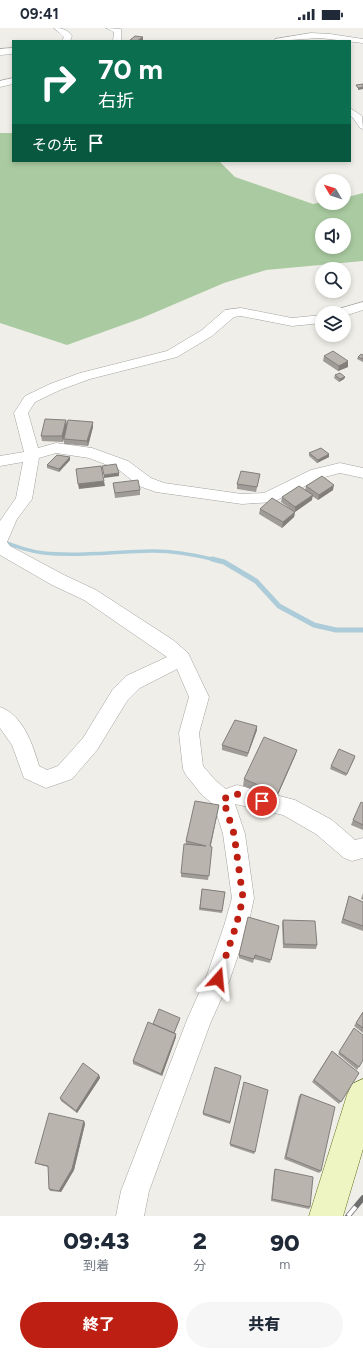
<!DOCTYPE html>
<html lang="ja">
<head>
<meta charset="utf-8">
<style>
  :root { --surface:#fff; --page:#f6f6f7; --text:#1f2937; --muted:#747a83; --accent:#be1f13 }
  body { margin:0; font-family:Figtree,"Noto Sans JP",sans-serif; background:var(--page); color:var(--text); height:100vh; display:flex; flex-direction:column; font-size:15px; white-space:nowrap }
  * { box-sizing:border-box; margin:0 }
  p { font-size:13px; color:var(--muted) }
  .icon { flex:none; width:22px; height:22px; fill:none; stroke:currentColor; stroke-width:2; stroke-linecap:round; stroke-linejoin:round }
  .map { position:relative; height:1188px; overflow:hidden }
  .details { display:flex; flex-direction:column; background:var(--surface); flex:1 }
  .details>* { flex:none }
  .banner { position:absolute; left:12px; top:12px; width:339px; height:122px; border-radius:0px; box-shadow:0 2px 6px #0003; background:#0b6e4f; color:#fff; overflow:hidden }
  .needle { width:26px; rotate:309deg }
  .fabs { position:absolute; left:315px; top:146px; display:grid; gap:8px }
  .fabs a { display:grid; place-items:center; width:36px; height:36px; border-radius:50%; background:var(--surface); box-shadow:0 2px 6px #0003; font-size:20px }
  .pin { position:absolute; display:grid; place-items:center; width:34px; height:34px; color:#fff; margin:-17px; border:2px solid #fff; border-radius:50%; box-shadow:0 1px 4px #0007 }
  .me { position:absolute; width:44px; margin:-22px; rotate:18deg; stroke-linejoin:round; filter:drop-shadow(0 0 3px #0008) }
  .turn { display:flex; align-items:center; gap:14px; height:84px; padding:0 20px; font-size:18px }
  .turn .icon { width:52px; height:52px; stroke-width:2.5 }
  .turn b { display:block; font-size:28px; line-height:34px }
  .then { display:flex; align-items:center; height:38px; padding:0 20px; background:#0003; gap:8px; font-size:15px }
  .eta { display:flex; justify-content:space-evenly; align-items:center; height:68px; text-align:center }
  .eta b { font-size:24px; font-weight:800; line-height:28px }
  .primary-button { display:flex; gap:8px; margin-top:auto; padding:8px 20px }
  .primary-button a { flex:1; height:46px; border-radius:24px; background:var(--accent); color:#fff; font-size:16px; font-weight:800; line-height:46px; text-align:center }
  .primary-button a+a { background:var(--page); color:var(--text) }
  .status { display:flex; justify-content:space-between; align-items:center; height:28px; padding:0 20px; background:var(--surface); direction:ltr }
  .status svg { height:11px; fill:currentColor }
  .map>svg:first-child { display:block }
</style>
</head>
<body>
<div class="status"><b>09:41</b><svg viewBox="0 0 49 12"><path d="M0 12V9h3v3zM5 12V6h3v6zM10 12V3h3v9zM15 12V0h3v12zM26 1h20v11H26zM47 4h2v5h-2z"/></svg></div>
<div class="map">
<svg width="363" height="1188" viewBox="0 0 363 1188">
  <rect width="100%" height="100%" fill="#f0eee8"/>
  <path fill="#aacba1" fill-rule="evenodd" d="M0,105H13V133H219L235,149L313,176L322,174L344,175V170L363,165V233L266,242L224,255L142,290L67,317L0,295ZM322,197H344V219H322Z"/>
  <g fill="none" stroke-linecap="round" stroke-linejoin="round">
    <path stroke="#adccd9" stroke-width="3.5" d="M0,512C14,518 28,523 44,525C80,529 117,523 153,523C174,523 196,527 216,532"/>
    <path stroke="#adccd9" stroke-width="5" d="M212,531L224,534L256,553L279,578L314,597L336,602H363"/>
    <defs>
      <path id="street" d="M54,0C62,0 67,1 72,8L70,13H62L64,9Z
        M106,0L121,1V13H113L114,4Z
        M311,5L330,6L363,11V15L320,10L274,13L275,11Z
        M13,20V26L0,27V21Z
        M13,50V56L0,59V53Z
        M350,80L362,88L363,101L360,100L353,90L350,87Z
        M363,274V282L344,288V285H334L335,282Z
        M241,280L292,290L322,287V295L292,298L241,288L234,289L212,308L177,329L90,351L60,362L35,374L28,385L38,420L56,415L92,420L128,433L151,450L164,455L242,466L264,465L311,442L340,435L363,440V450L340,445L321,450L273,474L242,476L156,464L139,458L118,441L89,430L56,425L39,430L32,471L17,491L7,514L10,518L64,547L96,562L173,612L188,625L209,669L199,705L203,738L216,753L226,761L237,757L295,772L332,792L355,812L363,810V830L352,833L344,830L316,806L283,787L235,776L245,806L254,870L248,898L230,951L210,996L149,1163L144,1188H116L121,1163L187,992L207,947L224,898L232,870L223,806L214,777L202,767L186,747L183,741L179,705L189,669L177,641L140,660L127,673L97,722L72,751L46,760L24,750L12,717L0,700V679C23,687 33,717 39,738L47,742L58,738L83,710L113,661L126,648L167,629L84,572L52,557L0,527V493L16,470L23,434L0,438V428L24,424L14,385L25,368L50,356L80,345L167,323L202,302L225,282Z"/>
      <path id="secondary" d="M363,1051V1121L343,1188H309L347,1067L352,1056Z"/>
    </defs>
    <use href="#street" stroke="#a2a2a2" stroke-width="1"/>
    <use href="#secondary" stroke="#5e7010" stroke-width="1"/>
    <use href="#street" fill="#fff" fill-rule="evenodd"/>
    <use href="#secondary" fill="#eef4c2" fill-rule="evenodd"/>
    <defs>
      <path id="rail" d="M348,1188L363,1170"/>
    </defs>
    <use href="#rail" stroke="#6f6f6f" stroke-width="5.5"/>
    <use href="#rail" stroke="#fff" stroke-width="4" stroke-dasharray="12" stroke-linecap="butt"/>
  </g>
  <path fill="#9f9b96" d="M363,327V334L357,331L358,329Z
    M324,328L348,339L338,343L323,333Z
    M335,347L345,349L344,351L339,354L334,350Z
    M66,392L67,398L63,414L42,413L41,408Z
    M93,399L88,418L64,416V411Z
    M309,425L329,429L317,435L309,428Z
    M70,432L59,444L47,440V437Z
    M260,446L256,464L237,461V456Z
    M113,455L140,462V467L115,470Z
    M306,458L333,462L318,472L312,468V472L295,484L294,489L282,500L259,486L260,481L292,482L281,474L282,469L305,462Z
    M257,702L247,729L222,722V717Z
    M297,722L295,728L276,771L243,758L244,751Z
    M355,730L346,748L330,741L331,738Z
    M363,775V802L351,797L353,792Z
    M218,782L210,818L212,819L208,852L181,849V845L186,813Z
    M202,861L225,864L222,885L199,882Z
    M363,865V872L361,871Z
    M349,868L363,874V903L341,895Z
    M283,892L317,917L316,921L283,920L282,895Z
    M279,898L270,935L254,931L253,935L239,930V927Z
    M363,984V1005L354,998Z
    M180,991L174,1005L176,1006V1009L162,1048L133,1036V1033L153,996Z
    M354,1000L363,1032L357,1042L338,1026Z
    M332,1023L359,1045L339,1076L312,1054Z
    M99,1047L100,1050L77,1085L61,1073L60,1070Z
    M241,1048L230,1096L203,1087V1085Z
    M244,1054L255,1124L254,1126L230,1118Z
    M301,1066L321,1143L319,1145L284,1131L299,1068Z
    M84,1093L85,1096L74,1142L61,1164L50,1163L49,1161L48,1139L37,1136L35,1135Z
    M275,1141L310,1179L309,1181L271,1173L274,1143Z"/>
  <path fill="#827e7a" d="M143,9V12L141,13H137Z
    M363,59V61L358,62V60Z
    M348,333V339L338,343L339,338Z
    M345,349L344,351L339,354L340,351Z
    M66,392L67,398L63,414L62,408Z
    M93,394V399L88,418L87,413Z
    M329,426V429L317,435L318,432Z
    M70,429V432L59,444V441Z
    M119,445V448L104,450V447Z
    M104,453L105,458L79,461L78,456Z
    M334,457L333,462L318,472L319,467Z
    M313,467L312,472L295,484V479Z
    M295,484L294,489L282,500L283,494Z
    M257,698V702L247,729L248,725Z
    M297,722L295,728L276,771L278,765Z
    M219,777L210,822V818Z
    M176,1006V1009L162,1048L161,1046Z
    M99,1047L100,1050L77,1085L76,1083Z
    M84,1093L85,1096L74,1142L61,1164L59,1163Z"/>
  <path fill="#b9b4ae" stroke="#827e7a" d="M135,8L143,9L137,13L130,12Z
    M363,56V59L358,60L356,57Z
    M333,323L348,333L339,338L324,328Z
    M361,326L363,327V331L358,329Z
    M340,345L345,349L340,351L335,347Z
    M45,391L66,392L62,408H41Z
    M68,392L93,394L87,413L64,411Z
    M321,420L329,426L318,432L309,425Z
    M57,427L70,429L59,441L47,437Z
    M116,436L119,445L104,447L102,438Z
    M101,438L104,453L78,456L76,441Z
    M241,443L260,446L257,459L237,456Z
    M322,448L334,457L319,467L306,458Z
    M138,452L140,462L115,465L113,455Z
    M299,458L313,467L295,479L282,469Z
    M272,470L295,484L283,494L260,481Z
    M235,692L257,698L248,725L222,717Z
    M264,709L297,722L278,765L244,751Z
    M339,721L355,728L347,746L331,738Z
    M195,773L219,777L210,818L212,819L209,848L181,845L184,816L206,818L186,813Z
    M361,774L363,775V797L353,792Z
    M202,861L225,864L222,883L200,880Z
    M349,868L363,874V898L343,891Z
    M248,889L279,898L271,932L255,927L254,931L239,927Z
    M283,892L315,893L317,917L284,916Z
    M159,981L180,990L174,1005L153,996Z
    M363,984V1000L356,995Z
    M148,994L176,1006L161,1046L133,1033Z
    M354,1000L363,1007V1032L359,1039L339,1024Z
    M332,1023L359,1045L341,1074L314,1052Z
    M83,1035L99,1047L76,1083L60,1070Z
    M215,1039L241,1048L230,1094L203,1085Z
    M244,1054L268,1062L255,1124L230,1116Z
    M301,1066L335,1079L321,1143L286,1129Z
    M49,1085L84,1093L72,1141L59,1163L49,1161L48,1138L35,1135Z
    M275,1141L313,1149L310,1179L272,1171Z"/>
  <g fill="none" stroke-linecap="round" stroke-linejoin="round">
    <path stroke="#be1f13" stroke-width="7" stroke-dasharray="0 12.6" d="M218,951L236,898L243,870L234,806L223,771L237,766L262,773"/>
  </g>
</svg>
<div class="fabs">
<a><svg class="needle" viewBox="-14 -14 28 28"><path d="M0-13l5 13h-10z" fill="#e53935"/><path d="M0 13l5-13h-10z" fill="#747a83"/></svg></a>
<a><svg class="icon" aria-label="sound" viewBox="0 0 24 24"><path d="M4 9h4l5-4v14l-5-4H4zM17 9q2 3 0 6"/></svg></a>
<a><svg class="icon" aria-label="search" viewBox="0 0 24 24"><circle cx="10" cy="10" r="6"/><path d="M15 15l6 6"/></svg></a>
<a><svg class="icon" aria-label="layers" viewBox="0 0 24 24"><path d="M12 4l9 5-9 5-9-5zM3 14l9 5 9-5"/></svg></a>
</div>
<div class="pin" style="left:262px;top:773px;background:#d93025"><svg class="icon" aria-label="arrive" viewBox="0 0 24 24"><path d="M6 21V4h12l-3 4 3 4H6"/></svg></div>
<svg class="me" style="left:218px;top:951px" viewBox="-20 -20 40 40"><path d="M0-17L14 15 0 8-14 15z" fill="#be1f13" stroke="#fff" stroke-width="4"/></svg>
<div class="banner">
<div class="turn"><svg class="icon" aria-label="right" viewBox="0 0 24 24"><path d="M7 20v-9h11M14 6l5 5-5 5"/></svg><div><b>70 m</b>右折</div></div>
<div class="then">その先<svg class="icon" aria-label="arrive" viewBox="0 0 24 24"><path d="M6 21V4h12l-3 4 3 4H6"/></svg></div>
</div>
</div>
<section class="details">
<div class="eta">
<div><b>09:43</b><p>到着</p></div>
<div><b>2</b><p>分</p></div>
<div><b>90</b><p>m</p></div>
</div>
<div class="primary-button"><a>終了</a><a>共有</a></div>
</section>
</body>
</html>
